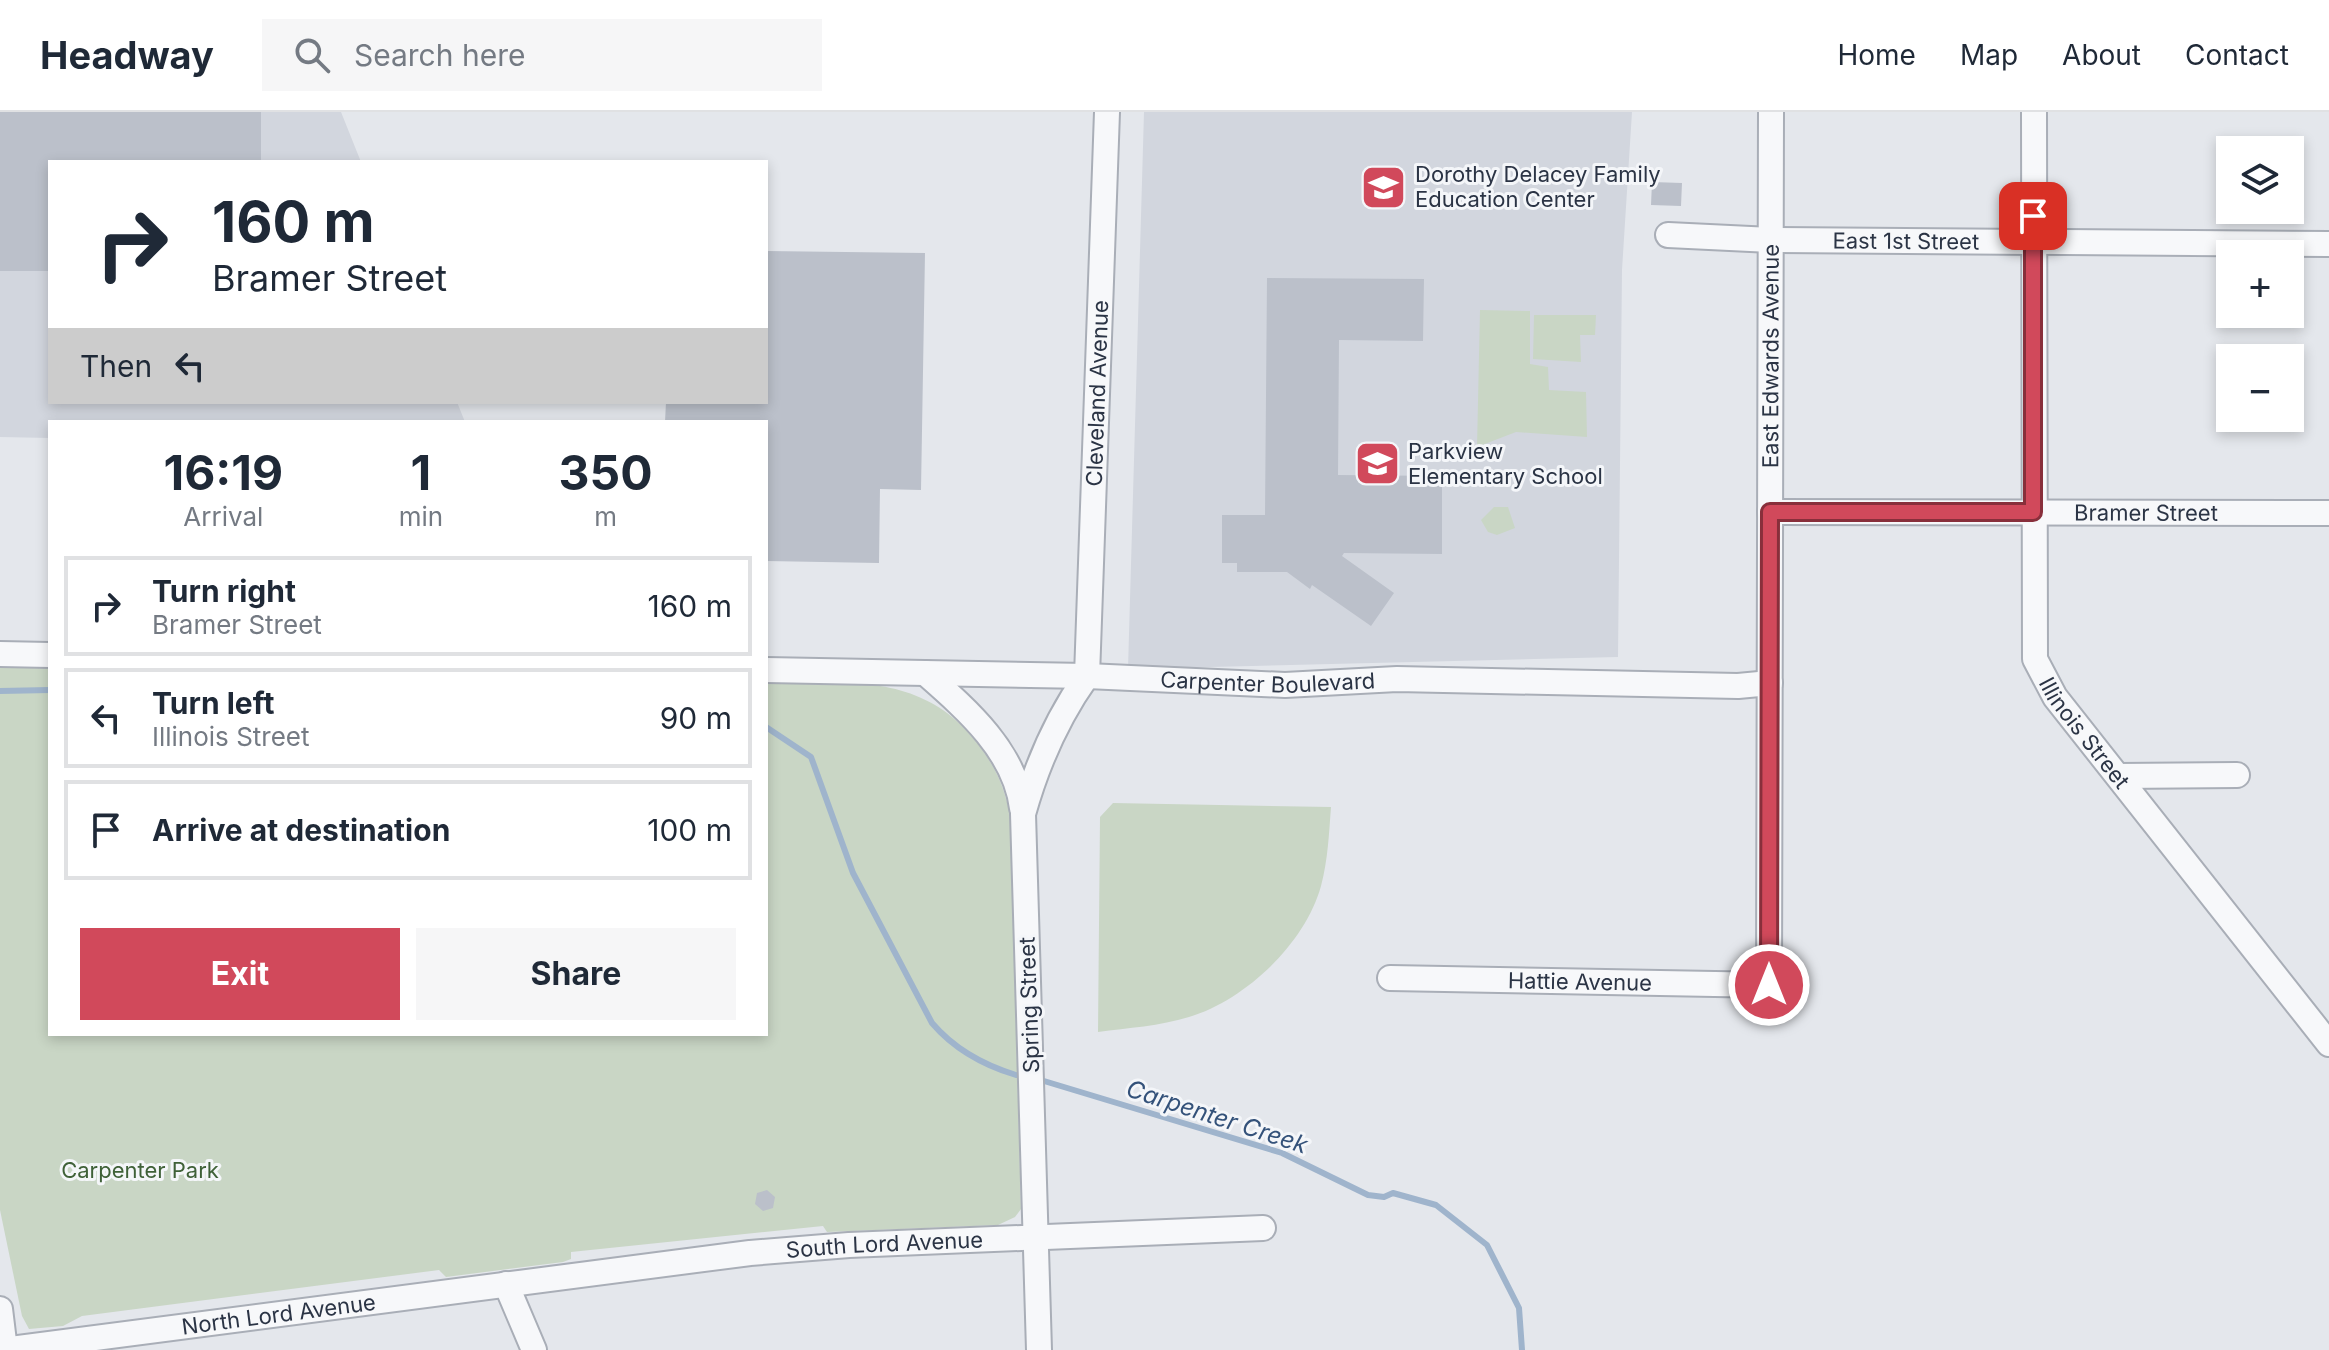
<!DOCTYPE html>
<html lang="en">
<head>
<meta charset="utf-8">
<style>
  :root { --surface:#fff; --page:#f6f6f7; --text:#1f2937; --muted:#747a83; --line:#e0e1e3; --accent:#d1495b }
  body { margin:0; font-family:Inter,sans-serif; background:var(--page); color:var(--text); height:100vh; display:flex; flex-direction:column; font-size:30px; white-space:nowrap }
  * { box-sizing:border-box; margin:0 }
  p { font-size:26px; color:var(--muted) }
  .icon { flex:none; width:44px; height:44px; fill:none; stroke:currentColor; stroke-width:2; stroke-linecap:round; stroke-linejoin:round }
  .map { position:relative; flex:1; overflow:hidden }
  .drawer { position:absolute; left:48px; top:308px; width:720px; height:616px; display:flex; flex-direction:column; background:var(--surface); border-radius:0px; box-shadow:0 4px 12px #0003 }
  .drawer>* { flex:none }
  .guide { position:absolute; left:48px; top:48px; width:720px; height:244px; border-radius:0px; box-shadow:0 4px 12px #0003; background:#fff; color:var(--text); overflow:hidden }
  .controls { position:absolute; left:2216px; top:24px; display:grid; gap:16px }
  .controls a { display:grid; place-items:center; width:88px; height:88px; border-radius:0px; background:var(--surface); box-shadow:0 4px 12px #0003; font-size:40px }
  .pin { position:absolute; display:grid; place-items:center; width:68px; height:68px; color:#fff; margin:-34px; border-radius:16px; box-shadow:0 4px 12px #0006 }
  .me { position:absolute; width:88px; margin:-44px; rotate:0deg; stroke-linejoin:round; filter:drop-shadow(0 0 6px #0008) }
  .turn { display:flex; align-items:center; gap:28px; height:168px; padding:0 32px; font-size:36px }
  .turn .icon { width:104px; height:104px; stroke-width:2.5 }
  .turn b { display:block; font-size:56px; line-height:68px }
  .then { display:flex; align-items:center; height:76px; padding:0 32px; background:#0003; gap:16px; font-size:30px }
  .eta { display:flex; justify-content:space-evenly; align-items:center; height:136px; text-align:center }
  .eta b { font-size:48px; font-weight:700; line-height:56px }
  .primary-button { display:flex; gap:16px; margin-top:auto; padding:16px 32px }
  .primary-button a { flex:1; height:92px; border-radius:0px; background:var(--accent); color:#fff; font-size:32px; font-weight:700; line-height:92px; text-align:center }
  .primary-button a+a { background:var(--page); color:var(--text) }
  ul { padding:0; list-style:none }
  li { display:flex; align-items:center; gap:24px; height:100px; margin:0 16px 12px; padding:0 16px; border:4px solid var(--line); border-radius:0px }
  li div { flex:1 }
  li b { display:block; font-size:30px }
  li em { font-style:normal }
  header { display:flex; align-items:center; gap:48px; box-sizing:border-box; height:112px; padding:0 40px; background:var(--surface); border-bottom:2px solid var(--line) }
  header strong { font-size:38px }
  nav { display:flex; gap:44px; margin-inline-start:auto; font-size:28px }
  .search { width:560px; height:72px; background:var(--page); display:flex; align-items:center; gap:20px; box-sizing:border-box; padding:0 28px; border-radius:0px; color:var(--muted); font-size:30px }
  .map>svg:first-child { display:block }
</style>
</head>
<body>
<header>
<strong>Headway</strong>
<div class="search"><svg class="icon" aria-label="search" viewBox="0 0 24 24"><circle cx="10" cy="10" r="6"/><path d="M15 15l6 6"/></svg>Search here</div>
<nav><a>Home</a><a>Map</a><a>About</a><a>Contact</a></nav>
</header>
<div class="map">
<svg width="2329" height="1238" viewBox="0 0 2329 1238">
  <rect width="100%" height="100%" fill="#e4e7ec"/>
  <path fill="#d2d6de" d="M0,0H341L361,50H50V290H457L465,310H50V326L0,325Z
    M1144,0H1632L1622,158L1618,545L1128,557Z"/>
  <path fill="#c9d6c5" d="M1480,198L1530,199V252L1548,255L1549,278L1586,280L1587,325L1516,320L1477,335Z
    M1534,203H1596L1595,223H1580L1581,250L1533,247Z
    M1494,395H1508L1515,416L1497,423L1488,420L1481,408Z
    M50,555V922H766V570C842,571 919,560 973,626C993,650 1004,672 1010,703L1021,1097L1015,1105L998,1113L827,1120L823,1114L571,1140V1147L563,1150L446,1165L439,1158L82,1204L63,1214L29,1217L22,1204L0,1098V556Z
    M1113,691L1331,695C1329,721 1328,748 1321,774C1305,832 1245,888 1189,905C1160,914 1128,916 1098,920L1100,705Z"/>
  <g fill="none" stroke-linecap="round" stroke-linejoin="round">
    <path stroke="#9fb4cc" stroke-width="6" d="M0,579L50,578
      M766,615L811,645L853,761L932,911C955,938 983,953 1016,963
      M1044,969L1282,1041L1368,1083L1384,1085L1393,1081L1436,1093L1487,1133L1519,1196L1522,1238"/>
  </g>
  <path fill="#bbc0ca" d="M0,0H261V50H50V159H0Z
    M1652,70L1682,71L1681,94L1651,93Z
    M766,139L925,141L921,378L880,377L879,451L766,449V310H665L666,290H766Z
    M1267,166L1424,167L1423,229L1339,228L1338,363L1442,364V442L1344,441L1342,444L1394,481L1371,514L1312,473L1310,477L1287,460H1237V451H1222V403H1265Z
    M767,1078L775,1085L773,1096L763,1099L755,1092L757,1081Z"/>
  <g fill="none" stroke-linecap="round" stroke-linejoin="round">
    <defs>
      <g id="street">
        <path id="s1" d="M2034,0L2035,547L2055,585L2329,932"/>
        <path id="s2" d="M1668,123L1771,128L2329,132"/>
        <path id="s3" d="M1770,400L2329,401"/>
        <path d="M0,542L50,543"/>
        <path id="s4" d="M766,558L1087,564L1285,573L1397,567L1738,574L1770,571"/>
        <path d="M925,561C966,597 1015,639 1022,696"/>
        <path d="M2119,664L2237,663"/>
        <path id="s5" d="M1390,866L1769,873L1771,0"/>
        <path d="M506,1172L534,1238"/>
        <path d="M0,1197L5,1238"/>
        <path id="s6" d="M3,1238L750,1141L849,1133L1263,1116"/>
        <path id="s7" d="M1039,1238L1023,702C1037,652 1057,606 1087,564L1107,0"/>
      </g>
    </defs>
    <use href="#street" stroke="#a9aeb7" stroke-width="28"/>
    <use href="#street" stroke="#f7f8fa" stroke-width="24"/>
  </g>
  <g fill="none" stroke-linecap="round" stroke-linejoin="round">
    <defs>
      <path id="route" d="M1769,873L1770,400H2033V104"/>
    </defs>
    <use href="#route" stroke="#882f3b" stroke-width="20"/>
    <use href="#route" stroke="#d1495b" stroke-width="14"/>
  </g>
  <defs>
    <symbol id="school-square" viewBox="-11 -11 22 22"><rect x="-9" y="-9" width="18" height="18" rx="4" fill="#d1495b" stroke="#f4f6f9"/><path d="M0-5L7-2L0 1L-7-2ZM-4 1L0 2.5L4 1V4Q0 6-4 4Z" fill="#fff"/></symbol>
  </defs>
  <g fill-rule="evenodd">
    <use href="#school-square" x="1358" y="50" width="51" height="51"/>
    <use href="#school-square" x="1352" y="326" width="51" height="51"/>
  </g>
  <g text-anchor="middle" stroke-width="6" stroke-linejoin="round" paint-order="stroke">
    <g font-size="22" fill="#2b3445" stroke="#f4f6f9" text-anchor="start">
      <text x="1415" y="70">Dorothy Delacey Family<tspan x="1415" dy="25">Education Center</tspan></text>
      <text x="1408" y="347">Parkview<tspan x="1408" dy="25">Elementary School</tspan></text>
    </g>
    <g font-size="22" fill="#2b3445" stroke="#f4f6f9">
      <text dy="8" stroke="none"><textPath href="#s2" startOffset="238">East 1st Street</textPath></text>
      <text dy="8" stroke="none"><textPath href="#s5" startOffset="1008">East Edwards Avenue</textPath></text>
      <text dy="8" stroke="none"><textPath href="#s7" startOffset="972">Cleveland Avenue</textPath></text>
      <text dy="8" stroke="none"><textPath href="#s3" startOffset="376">Bramer Street</textPath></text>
      <text dy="8" stroke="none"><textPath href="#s4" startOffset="502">Carpenter Boulevard</textPath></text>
      <text dy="8" stroke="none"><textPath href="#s1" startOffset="636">Illinois Street</textPath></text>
      <text dy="8" stroke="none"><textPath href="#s5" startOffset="190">Hattie Avenue</textPath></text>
      <text transform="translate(1029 893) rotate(-92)" y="8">Spring Street</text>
      <text dy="8" stroke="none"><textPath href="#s6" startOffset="888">South Lord Avenue</textPath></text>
      <text dy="8" stroke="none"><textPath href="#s6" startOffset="278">North Lord Avenue</textPath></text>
    </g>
    <g font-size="22" fill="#3f6138" stroke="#f4f6f9">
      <text x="140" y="1066">Carpenter Park</text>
    </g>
    <g font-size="24" font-style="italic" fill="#34527a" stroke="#f4f6f9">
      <text transform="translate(1217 1005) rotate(18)" y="8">Carpenter Creek</text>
    </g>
  </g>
</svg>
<div class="controls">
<a><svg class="icon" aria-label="layers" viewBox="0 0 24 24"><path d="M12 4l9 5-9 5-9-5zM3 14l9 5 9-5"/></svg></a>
<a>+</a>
<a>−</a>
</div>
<div class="pin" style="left:2033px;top:104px;background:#d93025"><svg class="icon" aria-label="arrive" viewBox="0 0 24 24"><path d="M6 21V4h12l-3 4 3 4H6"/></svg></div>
<svg class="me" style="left:1769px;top:873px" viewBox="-20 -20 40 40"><circle r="17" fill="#d1495b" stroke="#fff" stroke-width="3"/><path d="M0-11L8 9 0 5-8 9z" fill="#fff"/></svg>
<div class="guide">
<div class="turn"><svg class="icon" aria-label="right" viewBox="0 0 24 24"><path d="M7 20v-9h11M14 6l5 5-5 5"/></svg><div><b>160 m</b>Bramer Street</div></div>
<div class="then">Then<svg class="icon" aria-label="left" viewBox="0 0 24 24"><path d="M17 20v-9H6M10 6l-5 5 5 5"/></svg></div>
</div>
<section class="drawer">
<div class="eta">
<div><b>16:19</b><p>Arrival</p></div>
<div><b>1</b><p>min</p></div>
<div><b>350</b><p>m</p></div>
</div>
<ul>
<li><svg class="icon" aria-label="right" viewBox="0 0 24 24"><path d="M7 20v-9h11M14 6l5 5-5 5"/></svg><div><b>Turn right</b><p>Bramer Street</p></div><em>160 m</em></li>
<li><svg class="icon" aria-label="left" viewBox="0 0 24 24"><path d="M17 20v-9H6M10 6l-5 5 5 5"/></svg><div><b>Turn left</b><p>Illinois Street</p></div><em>90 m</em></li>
<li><svg class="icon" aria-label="arrive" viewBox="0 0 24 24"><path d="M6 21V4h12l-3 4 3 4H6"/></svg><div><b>Arrive at destination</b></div><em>100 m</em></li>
</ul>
<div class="primary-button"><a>Exit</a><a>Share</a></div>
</section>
</div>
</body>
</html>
